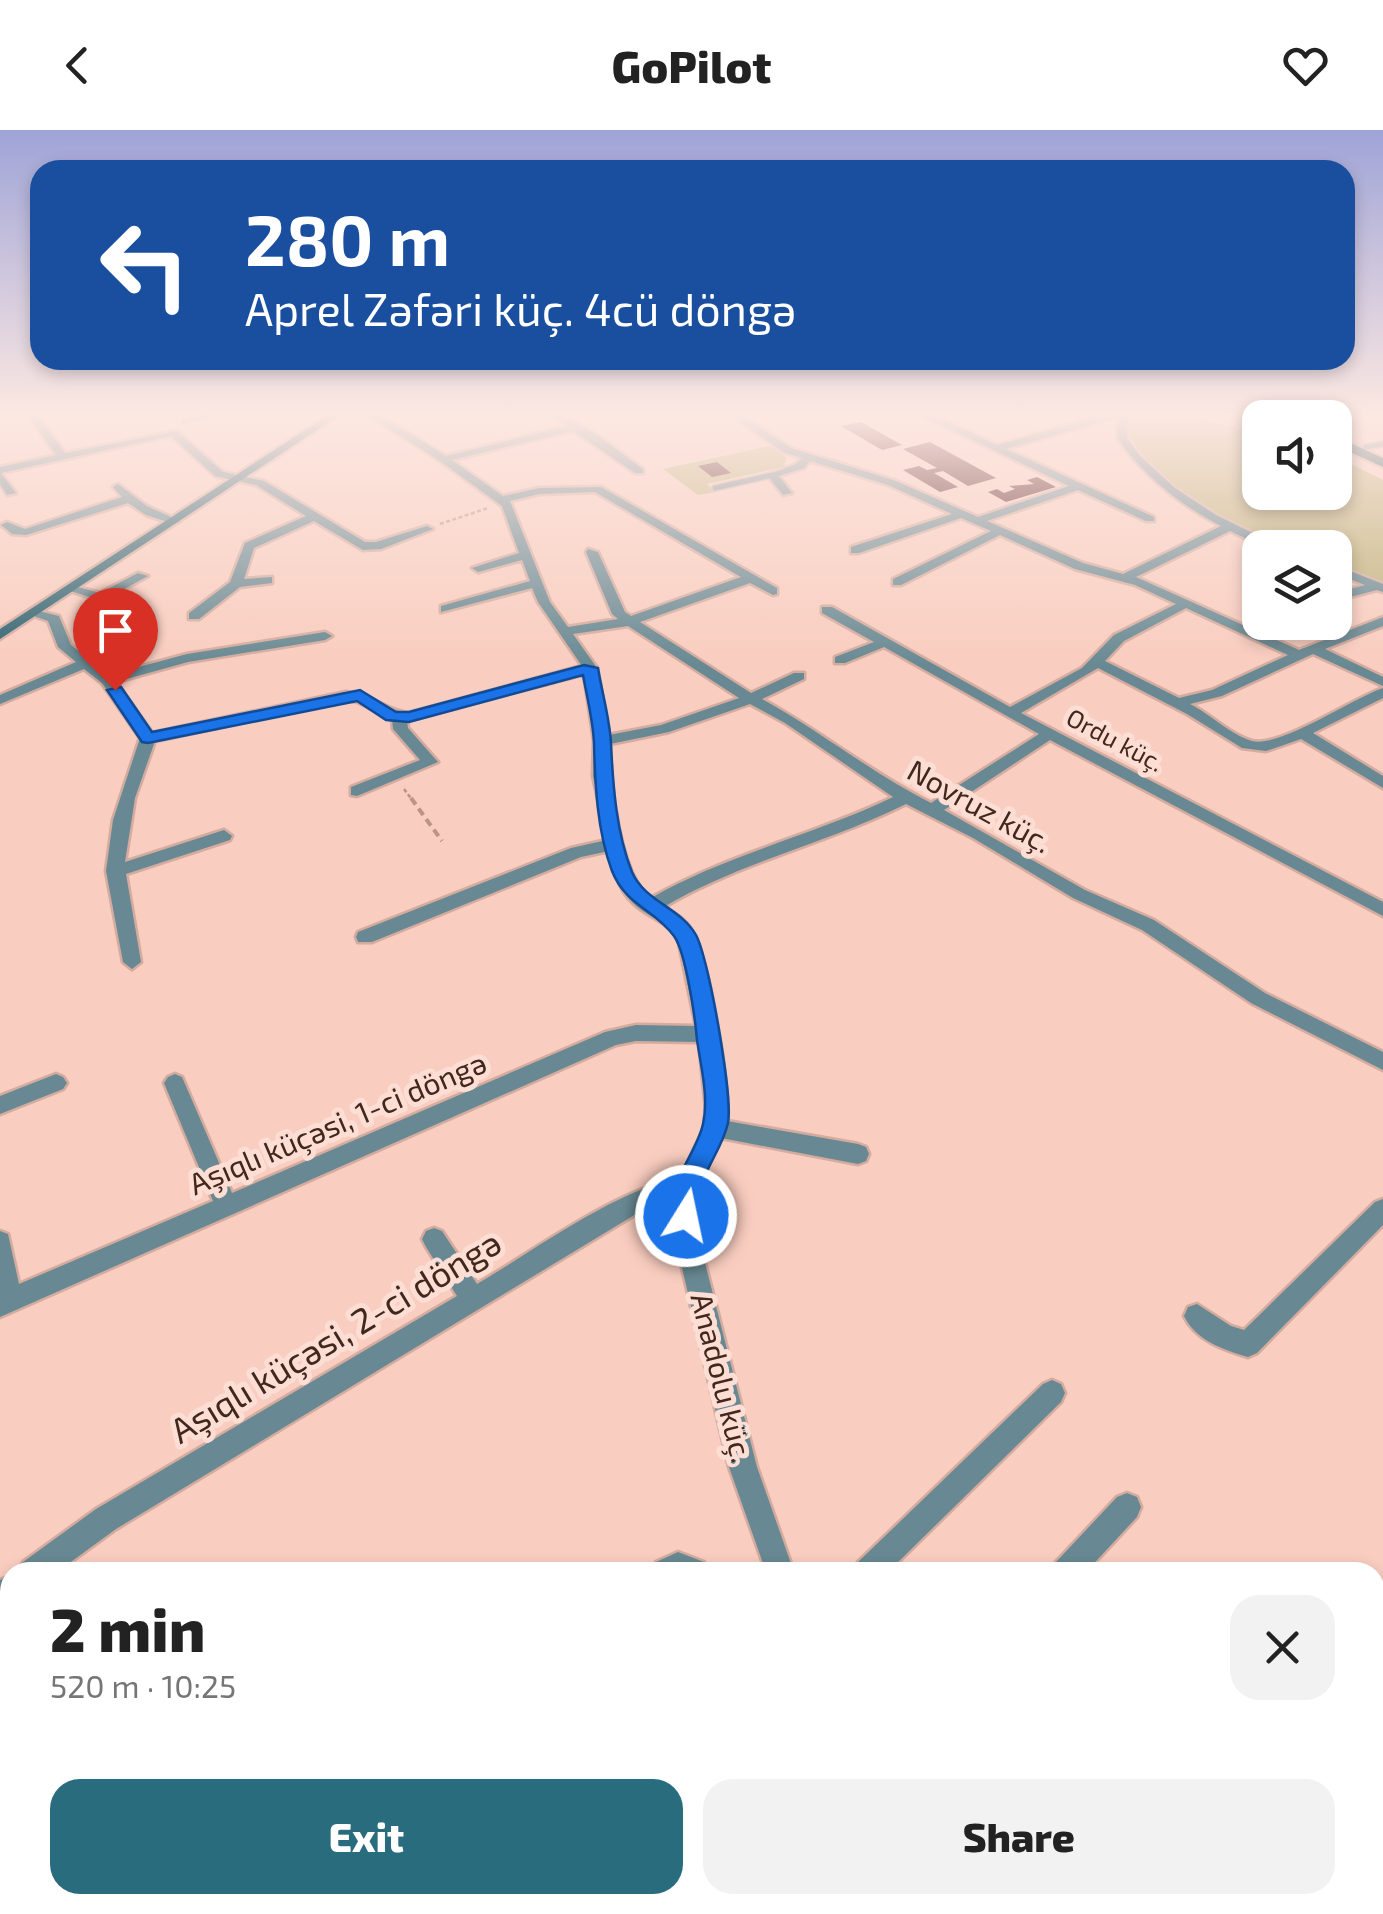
<!DOCTYPE html>
<html lang="en">
<head>
<meta charset="utf-8">
<style>
  :root { --surface:#fff; --page:#f2f2f2; --text:#222; --muted:#767676; --accent:#296c7e }
  body { margin:0; font-family:"Exo 2",sans-serif; background:var(--page); color:var(--text); height:100vh; display:flex; flex-direction:column; font-size:38px; white-space:nowrap }
  * { box-sizing:border-box; margin:0 }
  p { font-size:32px; color:var(--muted) }
  .icon { flex:none; width:55px; height:55px; fill:none; stroke:currentColor; stroke-width:2; stroke-linecap:round; stroke-linejoin:round }
  .map { position:relative; flex:1; overflow:hidden }
  .sheet { position:absolute; left:0px; top:1432px; width:1385px; height:352px; display:flex; flex-direction:column; background:var(--surface); border-radius:30px 30px 0 0; box-shadow:0 5px 15px #0003 }
  .sheet>* { flex:none }
  .hud { position:absolute; left:30px; top:30px; width:1325px; height:210px; border-radius:30px; box-shadow:0 5px 15px #0003; background:#1a4fa0; color:#fff; overflow:hidden }
  .controls { position:absolute; left:1242px; top:270px; display:grid; gap:20px }
  .controls a { display:grid; place-items:center; width:110px; height:110px; border-radius:20px; background:var(--surface); box-shadow:0 5px 15px #0003; font-size:50px }
  .pin { position:absolute; display:grid; place-items:center; width:85px; height:85px; color:#fff; margin:-102px -42px; border-radius:50% 50% 50% 0; rotate:-45deg; box-shadow:0 0 10px #0007 }
  .pin .icon { rotate:45deg }
  .me { position:absolute; width:110px; margin:-55px; rotate:10deg; stroke-linejoin:round; filter:drop-shadow(0 0 8px #0008) }
  .turn { display:flex; align-items:center; gap:35px; height:210px; padding:0 50px; font-size:45px }
  .turn .icon { width:130px; height:130px; stroke-width:2.5 }
  .turn b { display:block; font-size:70px; line-height:85px }
  .round { display:grid; place-items:center; flex:none; width:105px; height:105px; border-radius:30px; background:var(--page) }
  .summary { display:flex; align-items:center; justify-content:space-between; height:170px; padding:0 50px }
  h1 { font-size:60px; font-weight:800; line-height:75px }
  .cta { display:flex; gap:20px; margin-top:auto; padding:20px 50px }
  .cta a { flex:1; height:115px; border-radius:30px; background:var(--accent); color:#fff; font-size:40px; font-weight:800; line-height:115px; text-align:center }
  .cta a+a { background:var(--page); color:var(--text) }
  header { display:flex; justify-content:space-between; align-items:center; height:130px; padding:0 50px; background:var(--surface); font-size:45px; font-weight:800 }
  .map>svg:first-child { display:block }
</style>
</head>
<body>
<header><svg class="icon" aria-label="back" viewBox="0 0 24 24"><path d="M15 5l-7 7 7 7"/></svg>GoPilot<svg class="icon" aria-label="heart" viewBox="0 0 24 24"><path d="M12 20l-8-8c-3-5 5-10 8-4 3-6 11-1 8 4z"/></svg></header>
<div class="map">
<svg width="1383" height="1784" viewBox="0 0 1383 1784">
  <rect width="100%" height="100%" fill="#f9cdbf"/>
  <path fill="#bcb176" d="M1137,285H1187L1260,305V362H1335V326L1383,350V453L1335,437V418L1285,417L1247,401L1166,354L1128,306L1130,294Z
    M770,316L787,328L784,337L707,354L715,362L698,365L663,339Z"/>
  <path fill="#51161c" d="M861,292L902,315L882,320L841,296Z
    M930,312L996,348L968,356L943,341L934,343L958,357L940,362L903,340L919,336L927,340L937,338L903,319Z
    M717,332L731,343L712,347L698,336Z
    M1037,347L1056,357L1006,372L988,362L997,359L1004,363L1015,359L1009,356L1034,354L1027,350Z"/>
  <g fill="none" stroke-linecap="round" stroke-linejoin="round">
    <defs>
      <path id="lane" d="M1323,288L1333,285
        M184,291L210,285
        M1366,317L1383,314
        M715,358L772,345"/>
      <path id="street" d="M28,285H38L65,323L177,301L223,342L264,351L365,412H376L427,396L433,399L381,419L363,420L314,391L254,418L244,449L272,447V453L240,457L199,489H189V483L230,452L245,413L306,386L256,355L215,346L171,306L1,343L16,363L7,365L0,354V337L56,325Z
        M367,285H380L446,326L567,296L552,285C577,285 621,324 643,339V343H635L573,301L452,330L503,366L539,358L601,357L777,458V464L773,465L750,453L640,492L751,563L794,543H804V549L762,569C820,601 872,643 931,673L1039,604L884,517L845,533H835V527L874,512L822,483V477H832L1010,577L1082,538L1114,505L1176,474L1135,455L1075,439L1000,405L901,455H893V449L991,401L961,388L859,423H851V417L952,384L888,355L810,331L804,338L779,346L792,363L783,365L767,345L796,334L802,328L783,322L730,285H742L791,318L896,351L978,387L1069,356L920,285H934L997,315L1103,285H1128L1127,308L1140,326L1175,358L1216,385L1283,418H1266L1230,401L1136,447L1299,520L1383,487V496L1325,519L1383,547V556L1313,524L1222,566L1190,574C1210,584 1231,605 1252,611C1280,618 1353,568 1383,558V568L1313,603L1383,646V658L1301,609L1266,621L1242,618L1187,584L1098,538L1021,583L1383,772V786L1050,610L944,680L1085,760L1154,790L1265,863L1383,922V940L1251,873L1142,800L1073,768L973,708L906,674C828,713 740,732 664,777C677,785 686,790 693,803C709,831 730,958 727,991L858,1014L866,1017L869,1024L866,1031L858,1034L721,1008L698,1058L702,1121L757,1337L794,1442H766L729,1337L678,1121L676,1069L646,1078L116,1399L57,1442H18L23,1432L96,1379L457,1166L426,1117L422,1109L426,1101L434,1098L442,1101L477,1154C530,1123 623,1055 680,1049L704,998L706,979L699,912L636,911L616,915L0,1187V1101L8,1104L19,1154L213,1071L164,953L168,947L175,944L182,947L232,1063L605,902L636,895L696,896L678,808C667,791 647,787 633,773C619,760 613,738 609,721L581,727L372,812H358L356,807L358,802L571,718L607,710L593,646L594,611L584,544L407,591L408,598L438,632L357,666L351,665V657L420,630L393,599L392,589L358,572L346,570L155,611L135,668L125,732L224,700L232,706L230,710L126,744L141,832L132,839L123,832L106,741L113,690L140,608L102,553L84,539L0,574V565L76,532L58,517L48,491L31,485V479L59,486L71,515L109,545L187,524L325,502L332,506L325,510L188,532L116,552L152,603L346,562C370,563 386,581 409,583L582,536L538,472L532,458L441,482V476L530,451L522,430L478,442L472,438L519,423L502,376L440,331ZM1118,287L1117,308C1145,347 1179,374 1221,396L1123,444L1083,433L987,391L1078,360L1146,391H1154V387L1006,319ZM595,362L741,447L631,486L625,482L598,422L588,419L586,422L612,484L618,489L568,497L550,472L510,371L539,364ZM1186,478L1288,525L1212,560L1179,568L1105,531L1124,511ZM628,496L739,568L661,595L609,605L597,538L573,504ZM750,574L785,593L893,667C815,705 727,724 651,768C620,748 609,650 610,614L669,602Z
        M118,354L147,376L180,391L174,394L146,385L128,373L26,405L12,404L1,395L7,392L25,399L122,367L113,357Z
        M1335,435L1383,454V462L1377,460L1335,471V463L1365,455L1335,443Z
        M138,443L148,446L102,471L64,459L70,455L100,463Z
        M56,944L63,947L67,953L63,959L0,984V966Z
        M1383,1069V1095L1257,1223L1248,1227C1224,1220 1195,1210 1184,1186L1188,1177L1197,1174L1231,1196L1244,1200L1375,1072Z
        M1052,1250L1061,1254L1065,1263L1061,1272L888,1442H854L858,1432L1043,1254Z
        M1127,1363L1137,1367L1141,1377L1137,1387L1086,1442H1052L1056,1432L1117,1367Z
        M678,1422L704,1432L708,1442H652L656,1432Z
        M10,1446V1481L0,1485V1450Z
        M1375,1514L1383,1517V1550L1375,1547Z
        M0,1546L10,1550V1588L0,1584Z
        M225,1775H271L275,1784H229Z
        M857,1775H893L895,1784H859Z
        M1299,1775H1340L1344,1784H1303Z"/>
      <path id="secondary" d="M328,285H340L0,509V499Z"/>
      <path id="primary" d="M1293,285H1307L1309,288H1295Z
        M1335,306L1383,328V337L1335,315Z"/>
    </defs>
    <use href="#lane" stroke="#d4ac9f" stroke-width="8"/>
    <use href="#street" stroke="#d4ac9f" stroke-width="5"/>
    <use href="#secondary" stroke="#d4ac9f" stroke-width="5"/>
    <use href="#primary" stroke="#d4ac9f" stroke-width="5"/>
    <path stroke="#bb9488" stroke-width="2.5" stroke-dasharray="4 2.5" stroke-linecap="butt" d="M440,394L488,378
      M404,659L413,671"/>
    <path stroke="#bb9488" stroke-width="4" stroke-dasharray="8 5" stroke-linecap="butt" d="M411,668L442,711"/>
    <use href="#lane" stroke="#688993" stroke-width="5"/>
    <use href="#street" fill="#688993" fill-rule="evenodd"/>
    <use href="#secondary" fill="#2f6371" fill-rule="evenodd"/>
    <use href="#primary" fill="#0d4654" fill-rule="evenodd"/>
  </g>
  <linearGradient id="sky" x2="0" y2="1"><stop stop-color="#9fa4d7"/><stop offset="0.53" stop-color="#fce8e2"/><stop offset="1" stop-color="#fce8e2" stop-opacity="0"/></linearGradient>
  <rect width="1383" height="535" fill="url(#sky)"/>
  <path fill="#1a73e8" stroke="#114b97" stroke-width="2.5" d="M584,535L598,538C602,563 610,589 611,614C613,655 616,702 632,742C645,772 680,777 696,805C709,829 733,967 728,993C723,1016 707,1035 701,1057C697,1070 701,1082 695,1094L686,1098L676,1094C660,1059 696,1027 703,994C709,968 701,937 697,910C695,887 686,823 674,806C654,779 626,776 612,741C597,701 595,654 594,613C593,590 587,567 583,545L409,592L386,590L357,571L148,613L142,612L107,560L121,557L152,602L360,560L396,582H409Z"/>
  <g text-anchor="middle" stroke-width="10" stroke-linejoin="round" paint-order="stroke">
    <g font-size="25" fill="#42271e" stroke="#fcded5">
      <text transform="translate(1115 610) rotate(28)" y="9">Ordu küç.</text>
    </g>
    <g font-size="30" fill="#42271e" stroke="#fcded5">
      <text transform="translate(979 677) rotate(29)" y="10">Novruz küç.</text>
      <text transform="translate(338 994) rotate(-23)" y="10">Aşıqlı küçəsi, 1-ci döngə</text>
      <text transform="translate(721 1248) rotate(76)" y="10">Anadolu küç.</text>
    </g>
    <g font-size="35" fill="#42271e" stroke="#fcded5">
      <text transform="translate(336 1207) rotate(-31)" y="12">Aşıqlı küçəsi, 2-ci döngə</text>
    </g>
  </g>
</svg>
<div class="controls">
<a><svg class="icon" aria-label="sound" viewBox="0 0 24 24"><path d="M4 9h4l5-4v14l-5-4H4zM17 9q2 3 0 6"/></svg></a>
<a><svg class="icon" aria-label="layers" viewBox="0 0 24 24"><path d="M12 4l9 5-9 5-9-5zM3 14l9 5 9-5"/></svg></a>
</div>
<div class="pin" style="left:115px;top:560px;background:#d93025"><svg class="icon" aria-label="arrive" viewBox="0 0 24 24"><path d="M6 21V4h12l-3 4 3 4H6"/></svg></div>
<svg class="me" style="left:686px;top:1086px" viewBox="-20 -20 40 40"><circle r="17" fill="#1a73e8" stroke="#fff" stroke-width="3"/><path d="M0-11L8 9 0 5-8 9z" fill="#fff"/></svg>
<div class="hud">
<div class="turn"><svg class="icon" aria-label="left" viewBox="0 0 24 24"><path d="M17 20v-9H6M10 6l-5 5 5 5"/></svg><div><b>280 m</b>Aprel Zəfəri küç. 4cü döngə</div></div>
</div>
<section class="sheet">
<div class="summary"><div><h1>2 min</h1><p>520 m · 10:25</p></div><a class="round"><svg class="icon" aria-label="close" viewBox="0 0 24 24"><path d="M6 6l12 12M18 6L6 18"/></svg></a></div>
<div class="cta"><a>Exit</a><a>Share</a></div>
</section>
</div>
</body>
</html>
